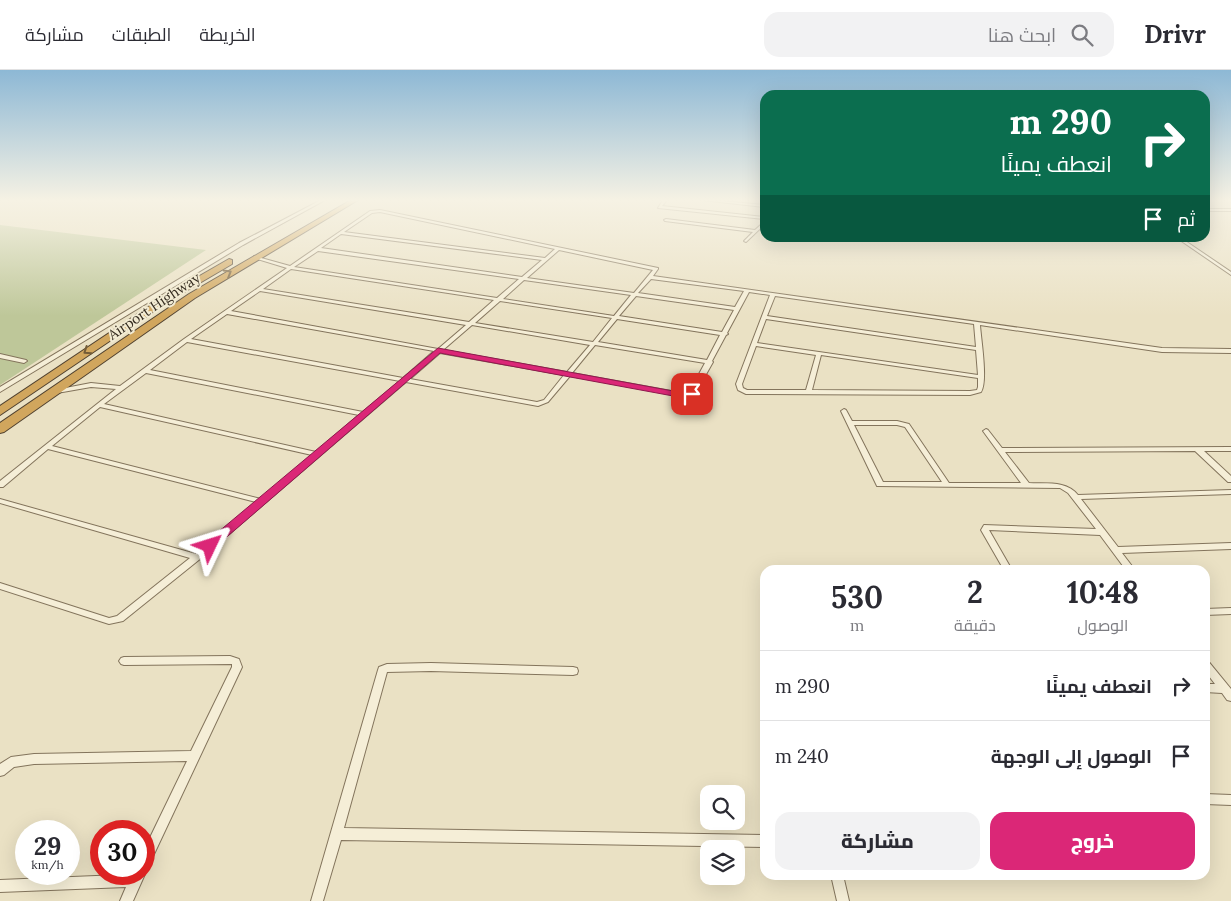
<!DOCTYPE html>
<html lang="ar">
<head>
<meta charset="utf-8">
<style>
  :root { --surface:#fff; --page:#f2f2f3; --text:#2b2b33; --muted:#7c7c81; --line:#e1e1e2; --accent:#db2777 }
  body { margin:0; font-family:Lora,Cairo,serif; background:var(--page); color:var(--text); direction:rtl; height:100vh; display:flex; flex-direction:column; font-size:19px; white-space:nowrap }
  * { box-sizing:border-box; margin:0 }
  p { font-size:16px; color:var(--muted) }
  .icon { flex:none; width:28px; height:28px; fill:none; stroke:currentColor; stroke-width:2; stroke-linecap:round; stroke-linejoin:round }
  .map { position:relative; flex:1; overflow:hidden; direction:ltr }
  .side { position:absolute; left:760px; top:495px; width:450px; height:315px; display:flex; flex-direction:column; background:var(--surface); border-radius:15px; box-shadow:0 5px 20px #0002; direction:rtl }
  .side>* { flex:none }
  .top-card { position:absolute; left:760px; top:20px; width:450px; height:152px; border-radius:15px; box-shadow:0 5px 20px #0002; direction:rtl; background:#0b6e4f; color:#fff; overflow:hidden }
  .buttons { position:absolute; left:700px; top:715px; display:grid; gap:10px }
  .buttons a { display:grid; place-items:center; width:45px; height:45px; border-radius:10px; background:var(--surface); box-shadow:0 5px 20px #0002; font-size:25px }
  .speed { position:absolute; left:15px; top:750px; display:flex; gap:10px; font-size:25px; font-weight:700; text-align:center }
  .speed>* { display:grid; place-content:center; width:65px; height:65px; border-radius:50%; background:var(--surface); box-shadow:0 5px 20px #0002; line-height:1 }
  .speed small { font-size:12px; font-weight:400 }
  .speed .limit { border:8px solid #d22; background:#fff; color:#111 }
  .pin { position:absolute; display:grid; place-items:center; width:42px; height:42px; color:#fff; margin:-21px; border-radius:10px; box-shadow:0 2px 8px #0006 }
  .me { position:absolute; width:55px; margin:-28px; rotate:49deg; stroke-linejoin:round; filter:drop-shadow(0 0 4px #0008) }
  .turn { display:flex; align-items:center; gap:18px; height:105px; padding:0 15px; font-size:22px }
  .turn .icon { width:65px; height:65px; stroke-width:2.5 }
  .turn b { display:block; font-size:35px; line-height:42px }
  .then { display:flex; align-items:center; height:48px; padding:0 15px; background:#0003; gap:10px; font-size:19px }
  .eta { display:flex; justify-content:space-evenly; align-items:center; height:85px; text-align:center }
  .eta b { font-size:30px; font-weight:800; line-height:35px }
  .button { display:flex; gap:10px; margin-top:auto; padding:10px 15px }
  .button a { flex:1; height:58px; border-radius:15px; background:var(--accent); color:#fff; font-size:20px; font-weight:800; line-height:58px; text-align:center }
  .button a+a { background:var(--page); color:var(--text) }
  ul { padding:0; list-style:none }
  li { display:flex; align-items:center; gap:15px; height:70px; padding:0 15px; border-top:1px solid var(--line) }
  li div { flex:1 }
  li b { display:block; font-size:19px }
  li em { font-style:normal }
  header { display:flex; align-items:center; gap:30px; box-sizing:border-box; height:70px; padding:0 25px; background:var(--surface); border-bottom:1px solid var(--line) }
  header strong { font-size:24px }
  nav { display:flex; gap:28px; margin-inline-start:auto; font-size:18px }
  .search { width:350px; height:45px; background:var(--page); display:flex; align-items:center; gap:12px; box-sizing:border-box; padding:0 18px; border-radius:15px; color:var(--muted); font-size:19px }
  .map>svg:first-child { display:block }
</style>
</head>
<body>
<header>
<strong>Drivr</strong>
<div class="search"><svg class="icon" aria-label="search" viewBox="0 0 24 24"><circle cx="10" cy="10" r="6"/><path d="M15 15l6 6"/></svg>ابحث هنا</div>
<nav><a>الخريطة</a><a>الطبقات</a><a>مشاركة</a></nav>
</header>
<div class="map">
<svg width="1231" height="831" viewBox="0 0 1231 831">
  <rect width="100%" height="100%" fill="#eae1c4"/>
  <path fill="#bec799" d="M0,155L206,180L0,315Z"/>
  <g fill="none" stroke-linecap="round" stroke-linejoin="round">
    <defs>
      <path id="street" d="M321,130H325L243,175L0,322V317L239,173Z
        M663,130H667L662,136L765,147V149L658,138Z
        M702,130H712L765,135V137Z
        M1205,139H1231V141H1205Z
        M380,140L658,198V199L653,206L1162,278L1231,279V283L1162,282L980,255C981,270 988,311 981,322L970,325L746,324L738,320L736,314L770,225L749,222L727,263L728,264L726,265L712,291L713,292L695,324L691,327L570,306L548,332L538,336L406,312L200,489L123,551L109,554L0,519V513L109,548L117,546L190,488L0,433V429L196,484L256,432L48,379L3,417H0V411L116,319L91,317L57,323L55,322V320L91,313L120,316L184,269L287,198L254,188V186L290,196L370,141ZM380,142L555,179L545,188L344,162L372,143ZM341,164L542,190L522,207L321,178ZM559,180L653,200L634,223L527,208ZM318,181L519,209L497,228L294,197ZM291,199L494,230L469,252L263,219ZM651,209L744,221L735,237L638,223ZM524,210L631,225L614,246L503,229ZM260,221L466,255L438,279L231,241ZM636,226L734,240L722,262L619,246ZM775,226L974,254L976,277L767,246ZM500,231L612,248L593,272L475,253ZM227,244L434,281L403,308L191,269ZM617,249L720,265L707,290L598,272ZM766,249L976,280L978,305L757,273ZM472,255L590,275L567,302L443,280ZM187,272L400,311L363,342L150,300ZM595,275L705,293L688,324L572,303ZM756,276L816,285L806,320H747L743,318L742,314ZM440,283L564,305L544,330L537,332L410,309ZM821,285L978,308V317L977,320L970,321L812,320ZM146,303L359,345L316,382L104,334ZM100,337L312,385L261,429L52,376Z
        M666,149L755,160L765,151V154L746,172L744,171L753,162L665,151L664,150Z
        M1177,168H1181L1231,202V205Z
        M0,284L26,290L27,291L24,293L0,288Z
        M844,339L846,340L852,351H897L909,354L949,413H1021L983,361L986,359L988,360L1002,378L1231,377V381H1204L1231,406V412H1228L1195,381L1005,382L1029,413C1046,414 1066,410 1078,425L1231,420V424L1081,429L1118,477L1231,473V479L1122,483L1135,500H1126L1100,465L989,460L1012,500H1004L981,460L984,455L1096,459L1068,423L1060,418L877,416L841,341ZM854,355H897L905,357L942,412H883Z
        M1231,538V544L1205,545V539Z
        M230,586L239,589L242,597L148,797L144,799V780L187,691L34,694L14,697L4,705L0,706V694L11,687L34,684L191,681L232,597V594L124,595L121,594L119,591L121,588L124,587Z
        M1205,590L1208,591L1231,619V631L1227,630L1222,623L1205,622V614H1215L1205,601Z
        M431,593L573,597L577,598L578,601L577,604L573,605L431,601L387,602L344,758L765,765V777L341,770L323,831H311L378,600L379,597L387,594Z
        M1205,724L1231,725V735L1205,734Z
        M144,800L145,804L133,831H120L126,817L0,822V810L144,804Z
        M831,805H843L849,831H837Z"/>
      <path id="highway" d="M351,130H358L195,228L4,362L0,363V353L189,224Z
        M229,189L232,190V194L169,231L0,345V336L163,227Z"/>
    </defs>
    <use href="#street" stroke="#83745c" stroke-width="2"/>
    <use href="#highway" stroke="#514230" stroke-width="2"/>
    <use href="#street" fill="#f5eed7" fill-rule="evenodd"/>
    <use href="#highway" fill="#d1a65d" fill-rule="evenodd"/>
  </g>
  <defs><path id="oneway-chevron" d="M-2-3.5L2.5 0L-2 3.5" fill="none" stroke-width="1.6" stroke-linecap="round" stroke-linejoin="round" transform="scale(1.25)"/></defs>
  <g stroke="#735c38">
    <use href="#oneway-chevron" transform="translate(228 203) rotate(-31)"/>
    <use href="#oneway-chevron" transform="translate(87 281) rotate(146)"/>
  </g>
  <linearGradient id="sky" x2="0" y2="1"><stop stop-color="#8db8d5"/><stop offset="0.53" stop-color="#f6f2e4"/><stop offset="1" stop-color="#f6f2e4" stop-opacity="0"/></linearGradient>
  <rect width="1231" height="246" fill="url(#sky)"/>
  <path fill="#db2777" stroke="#8e194d" d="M438,278L684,323L692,321L697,324L684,328L440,283L214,478H205L203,476L205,473Z"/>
  <g text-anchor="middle" stroke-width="4" stroke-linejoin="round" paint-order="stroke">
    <g font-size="14" fill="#342b1f" stroke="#f2ebd3">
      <text transform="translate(154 236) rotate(-34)" y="5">Airport Highway</text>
    </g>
  </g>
</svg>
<div class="buttons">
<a><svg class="icon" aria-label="search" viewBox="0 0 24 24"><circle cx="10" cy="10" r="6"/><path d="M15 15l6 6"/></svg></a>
<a><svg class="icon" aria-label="layers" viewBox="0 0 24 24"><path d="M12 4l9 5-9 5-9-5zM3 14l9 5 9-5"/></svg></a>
</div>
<div class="speed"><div>29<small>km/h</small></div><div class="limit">30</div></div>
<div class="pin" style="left:692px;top:324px;background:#d93025"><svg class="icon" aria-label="arrive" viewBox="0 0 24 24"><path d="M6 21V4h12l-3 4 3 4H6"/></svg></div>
<svg class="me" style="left:210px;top:476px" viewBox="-20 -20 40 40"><path d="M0-17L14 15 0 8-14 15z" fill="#db2777" stroke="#fff" stroke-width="4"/></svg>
<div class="top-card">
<div class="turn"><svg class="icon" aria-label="right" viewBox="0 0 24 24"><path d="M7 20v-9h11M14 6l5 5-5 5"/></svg><div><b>290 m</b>انعطف يمينًا</div></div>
<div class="then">ثم<svg class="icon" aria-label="arrive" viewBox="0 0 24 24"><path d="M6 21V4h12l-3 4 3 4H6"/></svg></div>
</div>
<section class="side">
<div class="eta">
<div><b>10:48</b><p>الوصول</p></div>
<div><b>2</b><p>دقيقة</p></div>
<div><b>530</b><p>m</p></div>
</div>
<ul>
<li><svg class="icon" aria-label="right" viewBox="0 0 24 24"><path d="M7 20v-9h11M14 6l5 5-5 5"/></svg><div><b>انعطف يمينًا</b></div><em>290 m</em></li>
<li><svg class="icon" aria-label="arrive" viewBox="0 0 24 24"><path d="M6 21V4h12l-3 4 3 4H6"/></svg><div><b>الوصول إلى الوجهة</b></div><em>240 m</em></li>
</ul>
<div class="button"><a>خروج</a><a>مشاركة</a></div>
</section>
</div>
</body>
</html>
